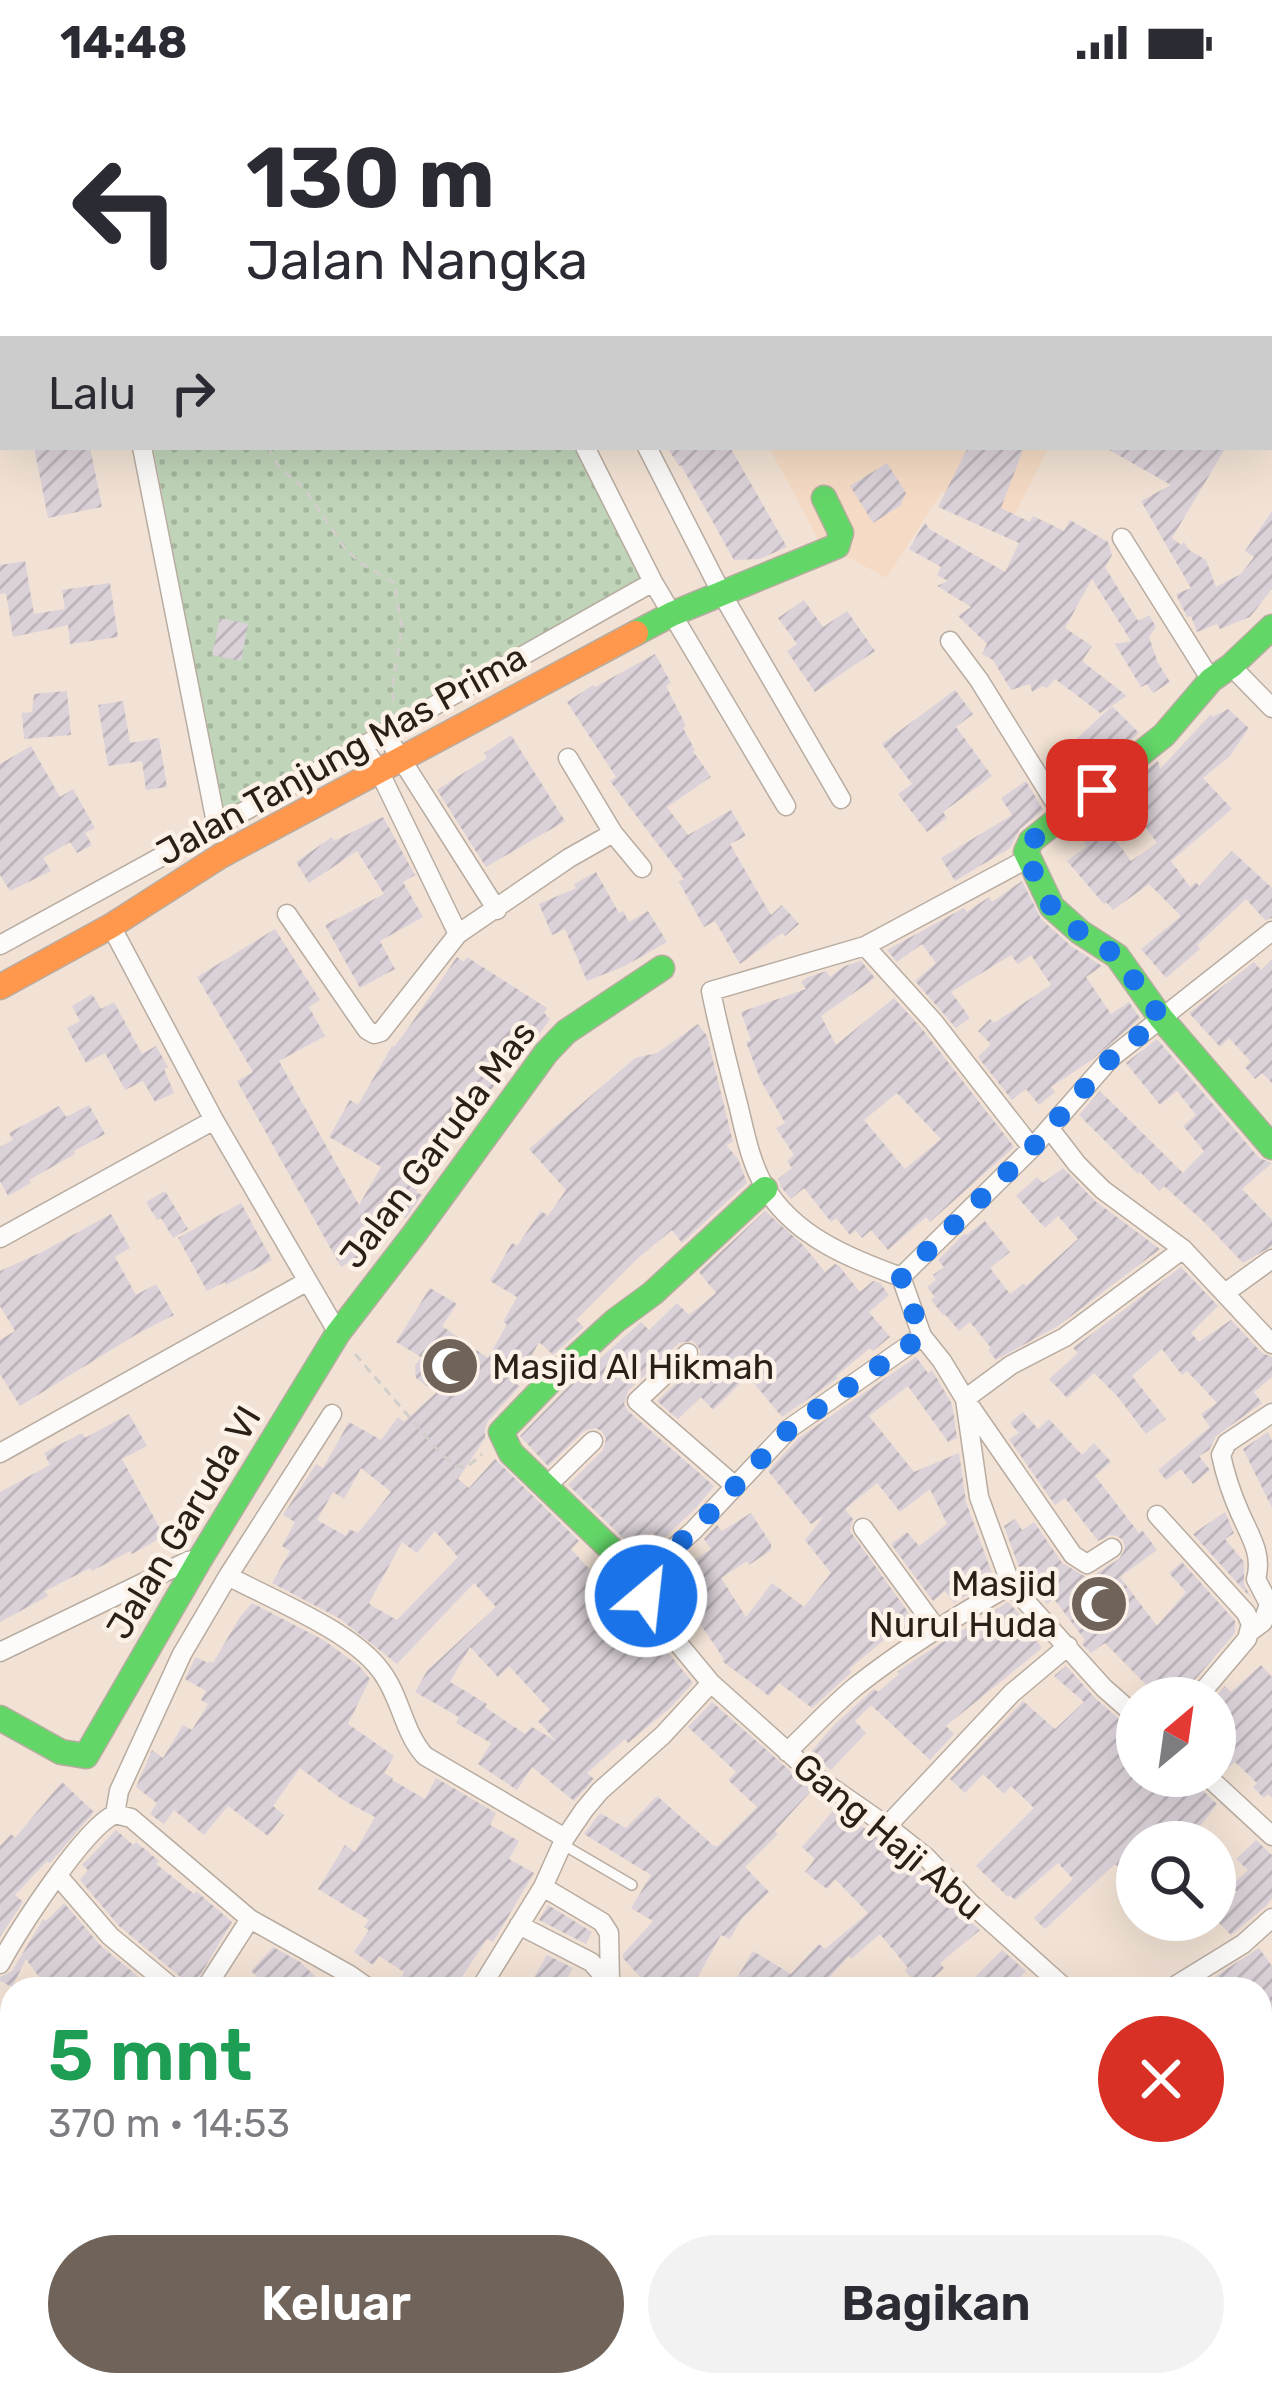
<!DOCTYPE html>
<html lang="id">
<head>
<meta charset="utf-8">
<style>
  :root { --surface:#fff; --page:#f2f2f3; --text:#2b2b33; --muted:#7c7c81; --accent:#70645a }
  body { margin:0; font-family:Rubik,sans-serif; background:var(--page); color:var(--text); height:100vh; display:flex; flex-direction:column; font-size:45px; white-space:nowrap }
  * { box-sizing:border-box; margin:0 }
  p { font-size:39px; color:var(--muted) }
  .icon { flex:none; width:66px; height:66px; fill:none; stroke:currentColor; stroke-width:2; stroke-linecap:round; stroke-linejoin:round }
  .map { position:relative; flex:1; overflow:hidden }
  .drawer { position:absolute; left:0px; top:1893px; width:1272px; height:420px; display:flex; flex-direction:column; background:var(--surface); border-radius:36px 36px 0 0; box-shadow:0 12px 48px #0002 }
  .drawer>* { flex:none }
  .top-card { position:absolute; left:0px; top:0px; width:1272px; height:366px; box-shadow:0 12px 48px #0002; background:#fff; color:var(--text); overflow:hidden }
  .needle { width:78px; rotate:29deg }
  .buttons { position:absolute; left:1116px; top:1593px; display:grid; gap:24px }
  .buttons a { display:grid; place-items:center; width:120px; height:120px; border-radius:50%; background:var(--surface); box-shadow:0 12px 48px #0002; font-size:60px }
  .pin { position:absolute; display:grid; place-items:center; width:102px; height:102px; color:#fff; margin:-51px; border-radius:24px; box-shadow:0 6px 18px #0006 }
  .me { position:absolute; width:132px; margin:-66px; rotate:28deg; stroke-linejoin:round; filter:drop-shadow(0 0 9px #0008) }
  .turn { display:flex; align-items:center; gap:42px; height:252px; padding:0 48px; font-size:54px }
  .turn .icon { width:156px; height:156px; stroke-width:2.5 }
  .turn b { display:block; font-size:84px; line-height:102px }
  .then { display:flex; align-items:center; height:114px; padding:0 48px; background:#0003; gap:24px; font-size:45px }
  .round { display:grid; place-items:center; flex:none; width:126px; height:126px; border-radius:63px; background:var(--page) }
  .summary { display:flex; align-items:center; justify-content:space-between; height:204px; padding:0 48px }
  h1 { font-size:72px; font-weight:600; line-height:90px; color:#1e9e55 }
  .primary-button { display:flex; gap:24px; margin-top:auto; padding:24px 48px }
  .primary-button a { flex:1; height:138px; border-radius:72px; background:var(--accent); color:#fff; font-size:48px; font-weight:600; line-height:138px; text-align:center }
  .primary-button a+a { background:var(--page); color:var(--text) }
  .status { display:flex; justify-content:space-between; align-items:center; height:84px; padding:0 60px; background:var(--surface); direction:ltr }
  .status svg { height:33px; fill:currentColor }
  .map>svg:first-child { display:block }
</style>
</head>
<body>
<div class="status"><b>14:48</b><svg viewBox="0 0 49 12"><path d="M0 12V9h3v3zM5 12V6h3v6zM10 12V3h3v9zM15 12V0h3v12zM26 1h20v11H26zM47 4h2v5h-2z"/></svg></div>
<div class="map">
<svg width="1272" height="2313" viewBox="0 0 1272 2313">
  <defs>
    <pattern id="garden-dots" width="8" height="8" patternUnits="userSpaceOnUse" patternTransform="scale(3)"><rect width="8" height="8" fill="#bfd4b9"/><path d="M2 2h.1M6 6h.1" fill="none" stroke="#a4b69e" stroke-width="1.8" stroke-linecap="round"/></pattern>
    <pattern id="building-hatch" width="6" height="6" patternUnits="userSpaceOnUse" patternTransform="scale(3)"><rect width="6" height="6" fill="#dbd2d9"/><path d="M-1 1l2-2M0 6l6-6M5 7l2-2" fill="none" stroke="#bcb4ba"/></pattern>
  </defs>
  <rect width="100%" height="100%" fill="#f2e2d5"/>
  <path fill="#f5dbc5" d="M769,363H1049L1015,430L941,409L887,494L820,459Z"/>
  <path fill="url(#garden-dots)" d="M153,363H575L641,496L223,730Z"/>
  <path fill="url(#building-hatch)" fill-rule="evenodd" d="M34,363H90L102,423L48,434Z
    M667,363H730L787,463L760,475L734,476L681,381L679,382Z
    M968,363H1024L1001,424L1030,438L1033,432L1064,447L1070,436L1108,458L1112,471L1105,483L1138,537L1149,531L1156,543L1149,553L1158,579L1170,598L1153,609L1147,600L1141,603L1115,560L1131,557L1092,495L1065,544L1092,562L1082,577L1127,612L1100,629L1055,595L1047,604L1042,602L1032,608L1030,600L1011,606L993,576L982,570L987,560L958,532L971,523L937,502L948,497L937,491L941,483L909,465L925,438L929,445L1005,488L1019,459L938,423Z
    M1104,363H1226L1172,454L1181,461L1184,458L1189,466L1206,476L1216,503L1241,490L1254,473L1245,467L1272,427V505L1250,533L1220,545L1217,540L1197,548L1191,532L1187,533L1176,510L1191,504L1141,417L1171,401Z
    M887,379L906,409L900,422L873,439L850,402Z
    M25,477L34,530L65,525L62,506L110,499L118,553L70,560L68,541L13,553L6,509L0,510V481Z
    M804,516L823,543L847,527L875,567L815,608L787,567L797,560L778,534Z
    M220,534L248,540L241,577L212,571Z
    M655,570L671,599L666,602L686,642L683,644L695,666L693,667L711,693L667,723L688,751L731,726L746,752L730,760L771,831L782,821L799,840L785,852L782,849L740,880L715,837L704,843L679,798L684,795L610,697L616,693L567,618L593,601L595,603Z
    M955,606L973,630L956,643L992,692L943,728L947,734L927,748L898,710L912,700L882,660Z
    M67,607L71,651L24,655L22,629L32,628L34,610Z
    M123,617L130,659L159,654L167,703L146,706L142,677L108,682L98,621Z
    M1112,622L1139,649L1118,667L1112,661L1076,695L1056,674Z
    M1228,625L1249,644L1229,673L1203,694L1232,725L1171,777L1190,803L1196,798L1199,802L1232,767L1272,804V834L1265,836L1246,815L1197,861L1200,865L1166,894L1141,865L1181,832L1149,800L1113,826L1106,818L1104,820L1067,777L1087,762L1084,758L1105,742L1131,777L1157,759L1130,722L1121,728L1111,714L1158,677L1160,685L1211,630L1212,633Z
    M511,651L565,737L486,783L437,706L487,674L484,669Z
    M31,662L60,713L73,705L95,744L85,749L92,761L77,769L70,758L43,774L51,787L10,807L0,791V680Z
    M1026,697L1043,726L1020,745L1010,764L955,797L941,774L1012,731L1001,714Z
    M383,733L415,791L403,798L423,833L380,857L395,885L360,904L325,841L384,810L357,767L309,799L296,778L332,753L334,757Z
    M596,788L619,829L623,827L629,838L648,827L667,858L625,882L587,897L565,845L552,851L539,820L576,804L574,800Z
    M1022,797L1041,835L1071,862L1102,882L1086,893L1111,930L1129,918L1140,934L1093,975L1051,1003L1055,1008L1039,1021L1026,1005L1012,1016L978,973L991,960L978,947L990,935L994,939L1051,901L1031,871L1018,880L1011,871L951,908L970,934L956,944L915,897L936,879L922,860L897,878L887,866L964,824L967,828L989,813L992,818Z
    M275,845L320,916L309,923L325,952L279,977L359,1121L381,1083L329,1053L350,1016L358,1021L392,962L394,963L411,940L457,873L464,878L467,873L547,924L544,929L550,935L529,964L522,959L476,1030L466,1024L416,1108L422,1111L406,1134L394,1127L373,1165L341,1183L237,997L253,988L197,893Z
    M1272,875V999L1262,989L1255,995L1245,983L1251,978L1229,954L1220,963L1189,929L1254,878L1261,886Z
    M861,877L875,894L821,932L836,961L894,914L923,946L1014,1063L930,1138L926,1133L888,1166L871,1146L862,1154L855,1146L850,1151L836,1134L831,1138L804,1104L791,1115L781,1103L778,1095L792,1084L787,1077L794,1071L776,1044L785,1039L760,995L746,958L751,956L741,928L806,905L801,898L808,893L826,887L830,893L845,882ZM897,1009L941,1055L905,1085L864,1036Z
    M92,910L101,925L114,918L142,970L156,962L168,983L164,985L174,1009L155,1018L143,997L125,1006L105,969L86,979L67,944L80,937L72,922Z
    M698,940L707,952L733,1058L726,1061L738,1075L747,1099L682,1159L672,1146L637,1175L576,1236L584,1243L553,1271L539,1258L516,1300L520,1302L488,1337L485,1344V1354L458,1395L469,1404L495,1375L579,1457L571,1465L593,1489L603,1480L631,1507L643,1538L693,1599L669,1625L628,1659L625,1655L587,1689L594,1695L574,1717L532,1683L517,1706L478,1680L491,1659L456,1639L459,1633L415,1608L427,1587L496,1523L474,1499L397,1580L339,1534L272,1499L290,1467L282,1462L295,1438L283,1431L316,1380L323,1384L349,1338L381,1356L398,1333L404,1338L436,1309L416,1294L415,1282L421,1273L396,1258L430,1204L457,1220L442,1242L488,1274L507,1240L503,1238L517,1213L490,1197L512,1159L517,1162L541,1127L548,1132L566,1106L529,1065L635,974L657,969ZM361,1384L391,1408L358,1449L349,1445L346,1452L317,1436L333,1408L344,1415ZM435,1447L458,1473L397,1536L372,1522L369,1519L402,1458L417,1469ZM470,1563L498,1593L509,1582L550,1626L538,1637L556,1657L532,1643L525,1650L485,1623L487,1620L450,1598Z
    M1157,955L1259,1074L1272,1079L1242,1105L1272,1136V1162L1243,1179L1202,1136L1164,1102L1159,1107L1140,1088L1138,1090L1079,1031L1100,1007L1183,1089L1204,1067L1183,1042L1196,1031L1177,1007L1160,1021L1126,979Z
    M89,1021L105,1050L74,1067L75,1070L29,1096L31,1099L8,1112L0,1097V1063L13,1056L9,1049L59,1022L66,1033Z
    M1063,1084L1095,1117L1160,1165L1058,1242L996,1276L988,1266L991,1264L970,1238L959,1247L945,1230L944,1232L931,1216L935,1213L927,1203L936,1196L933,1191L944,1183L938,1176L964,1150L966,1151L985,1137L1010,1168L990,1184L1010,1210L1024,1199L1026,1202L1078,1155L1058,1132L1045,1144L1016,1112L1037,1093L1043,1099Z
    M165,1107L188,1145L173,1154L161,1134L157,1136L146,1118Z
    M241,1119L272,1176L226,1201L225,1198L207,1207L178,1154Z
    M765,1127L803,1161L825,1188L835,1180L839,1182L860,1208L873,1197L880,1199L889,1211L869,1228L890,1253L873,1267L870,1264L836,1292L838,1294L782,1333L748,1292L713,1326L701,1313L678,1335L657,1317L697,1279L701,1267L693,1257L679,1259L628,1307L624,1320L628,1327L714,1402L697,1423L663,1455L651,1449L637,1467L568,1401L603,1366L606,1355L602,1347L595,1344L584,1347L548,1382L520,1352L567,1304L641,1238L649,1246L677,1219L689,1231L716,1209L699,1188Z
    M111,1130L130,1164L115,1173L136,1211L156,1200L174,1231L137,1250L20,1322L0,1290V1256L15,1247L0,1222V1187L40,1169Z
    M1181,1183L1218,1222L1191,1249L1199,1258L1231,1236L1262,1269L1272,1273V1293L1254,1308L1262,1319L1216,1352L1209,1366L1199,1372L1210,1386L1193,1400L1181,1385L1166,1396L1158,1386L1210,1343L1201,1330L1217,1319L1187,1287L1182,1291L1162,1265L1132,1292L1166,1335L1146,1350L1118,1313L1094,1289L1067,1314L1049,1295L1078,1269L1073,1264Z
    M916,1273L928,1289L932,1286L952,1320L957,1354L948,1358L908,1302L869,1332L914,1388L959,1369L966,1418L994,1495L954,1519L945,1507L933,1517L891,1460L907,1448L919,1462L947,1440L930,1405L900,1428L877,1399L845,1425L853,1435L850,1447L918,1542L900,1553L895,1547L849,1585L852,1588L812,1624L779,1599L769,1612L722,1577L724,1575L688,1522L684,1524L675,1511L681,1507L671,1492L711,1465L704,1455L717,1441L722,1447L751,1429L771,1460V1466L749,1481L747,1477L721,1494L746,1533L772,1499L804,1523L831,1489L805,1456L824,1432L811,1440L768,1387L799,1354Z
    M1023,1328L1038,1345L1049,1335L1082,1371L1094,1359L1111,1378L1095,1392L1139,1449L1142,1446L1157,1466L1120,1493L1157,1542L1186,1508L1169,1489L1182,1478L1235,1537V1549L1187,1605L1184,1614H1159L1105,1559L1091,1569L1082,1560L1085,1556L1054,1515L1047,1520L1023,1494L1004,1442L1015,1435L1022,1446L1034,1438L1062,1479L1086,1493L1094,1491L1119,1475L1125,1465L1123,1456L1117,1452L1110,1451L1098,1457L1065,1414L1055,1421L1009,1355L1019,1349L1010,1339Z
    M129,1330L147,1362L122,1375L164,1452L132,1470L130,1467L92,1487L90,1484L45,1507L48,1512L0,1538V1408L50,1381L44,1369L82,1349L85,1354Z
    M1268,1348L1272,1357V1424L1243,1365Z
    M1225,1428L1234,1449L1225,1455L1244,1478V1500L1251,1514L1193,1450Z
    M1008,1518L1024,1535L1022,1537L1042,1564L946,1642L954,1650L930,1676L871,1621L855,1637L866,1649L831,1686L810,1669L834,1641L874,1605L878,1608L899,1590L897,1588L919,1573Z
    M252,1519L325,1557L359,1582L370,1595L348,1640L394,1672L384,1689L393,1694L392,1696L425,1715L436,1694L496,1729L490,1741L519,1757L509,1775L534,1789L493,1858L487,1855L454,1905H394L404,1888L379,1872L373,1881L354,1868L369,1846L364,1843L369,1836L318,1805L345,1761L355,1768L375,1733L343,1716L300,1684L273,1722L284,1731L268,1752L228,1722L204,1751L174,1726L164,1740L150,1730L157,1719L136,1703L152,1666L163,1674L183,1641L192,1646L208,1620L201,1616L206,1607L185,1595L194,1576L196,1573L208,1579L210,1577L213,1579L240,1533Z
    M1261,1581L1272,1593V1714L1268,1710L1264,1714L1253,1703L1257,1699L1235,1678L1223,1688L1215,1681V1614L1225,1602L1231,1608Z
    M1066,1582L1095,1614L1128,1643L1137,1646V1692H1194L1198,1702L1217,1720L1188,1758H1137V1799L1115,1780L1045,1845L1034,1834L1073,1795L1058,1779L1015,1816L1010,1811L1008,1813L976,1782L1034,1724L1011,1702L1004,1710L983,1690L965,1709L950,1695L1023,1617L1055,1645L1084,1618L1054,1592Z
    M712,1618L812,1706L775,1747L778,1750L745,1783L769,1808L742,1834L730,1855L721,1851L691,1905H651L623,1874V1870L653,1837L631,1824L651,1791L584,1750L600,1729L626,1744L657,1712L714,1762H718L757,1723L728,1696L736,1688L688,1643Z
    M62,1698L94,1728L50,1779L47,1777L15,1811L23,1818L0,1853V1762L11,1750L15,1754Z
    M836,1723L917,1783L955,1825L980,1846L940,1879L944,1884L922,1905L905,1887L908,1884L880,1850L851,1875L849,1872L818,1905H748L735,1897L753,1867L791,1890L819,1860L825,1865L868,1829L835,1795L827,1805L805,1788L815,1775L802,1763Z
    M116,1746L133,1761L136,1758L159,1777L156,1780L194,1810L196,1807L232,1838L192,1905H187L183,1895L119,1842L80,1796L88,1786L82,1781Z
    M1256,1756L1272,1771V1814L1266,1822L1231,1851L1215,1835V1829L1237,1808L1231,1802L1248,1786L1236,1775Z
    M64,1819L101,1862L153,1905H48L26,1875L12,1903L0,1897V1893L12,1887L43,1835L46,1837Z
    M548,1821L592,1848L586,1860L539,1836Z
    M273,1863L300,1878L315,1892L303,1905H271L251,1887Z
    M1259,1864L1272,1882V1925L1260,1905H1196Z
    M1002,1866L1026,1887L1008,1905H963Z
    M547,1871L573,1884L561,1905H527Z"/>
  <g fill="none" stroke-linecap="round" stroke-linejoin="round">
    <defs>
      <path id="lane" d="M562,1760L632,1801
        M120,2313L128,2301"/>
      <path id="street" d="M173,0V3
        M252,0V3
        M462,0L463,3
        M511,0V3
        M673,0L674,3
        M846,0L848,3
        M1247,0L1248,3
        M706,3L711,0
        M1053,3L1058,0
        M1269,46L1272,52
        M1271,183L1272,182
        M0,309H3
        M1269,334L1272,341
        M142,363L218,749
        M585,363L653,498L786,722
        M647,363L722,510L841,715
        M1122,454L1211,596
        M950,557L979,596L1064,733
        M1231,582L1272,624
        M384,648L497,826
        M363,662L380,689L458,850
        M613,749L642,784
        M287,830L367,946L374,950L381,948L458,850L569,774L613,749L568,674
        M111,842L214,1036L338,1249
        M0,861L363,662L653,498
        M865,862L933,937L1032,1064
        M1050,1045L1077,1080L1103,1106L1183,1165L1272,1260
        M0,1154L214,1036
        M901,1193C851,1175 794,1152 765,1103C751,1080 745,1050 739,1024C729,985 719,947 711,907L865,862L1027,775
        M901,1193L1032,1064L1111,974L1272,847
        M1225,1209L1272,1175
        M922,1252L942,1277L965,1315L979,1413L1011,1501L1104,1604L1137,1633
        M688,1269L637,1317L735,1402
        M0,1369L306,1198
        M547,1402L593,1357
        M1157,1431L1246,1529L1251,1540L1247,1555L1197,1614
        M863,1444L936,1544
        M1112,1464L1087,1480L1073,1471L965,1315L1011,1281L1065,1253L1183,1165
        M228,1492C273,1516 352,1547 381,1587C401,1613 403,1648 425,1672L565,1754
        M1251,1547L1263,1538L1269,1520L1256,1495C1263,1470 1250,1452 1240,1429C1232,1411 1225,1390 1221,1371L1227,1359L1272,1329
        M0,1568L188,1477L200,1475
        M711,1599L815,1692L887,1742L926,1773L970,1819L1066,1905
        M787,1668C810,1646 831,1623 855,1603C904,1564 956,1532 1011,1501
        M1207,1692L1272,1752
        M115,1730L119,1707L182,1570L228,1492L332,1330
        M115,1730L131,1734L250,1835L350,1891L370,1905
        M887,1742L1012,1609L1068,1562
        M58,1792L110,1852L174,1905
        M543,1803L602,1838L609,1849L610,1899
        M519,1841L591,1878L614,1903
        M0,1880C18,1847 84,1744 115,1730
        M205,1905L250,1835
        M480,1905L543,1803L565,1754L584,1726L600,1707L663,1651L711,1599L653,1529L641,1494L694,1446L790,1344L922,1252L901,1193
        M1170,1905L1243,1860L1272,1834
        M1260,2066L1272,2075
        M0,2079L12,2085
        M1260,2114L1272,2102
        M0,2234L12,2248
        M55,2301L65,2313
        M237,2301L252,2313
        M328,2301L342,2313
        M1209,2301L1223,2313
        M878,2312L892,2301
        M555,2313L562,2301
        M746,2313L753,2301
        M1113,2313L1122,2301"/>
      <path id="fast" d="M1272,543L1231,582L1211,596L1164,651L1031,757L1026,768L1052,823L1080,848L1117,872L1161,934L1272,1063
        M636,549L672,530L837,462L841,449L824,414
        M641,1494L511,1369L501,1348L555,1292L615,1237L653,1209L765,1105
        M0,1634L61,1668L86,1672L200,1475L338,1249L415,1149L546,969L566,948L662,884"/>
      <path id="slow" d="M0,903L111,842L222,771L636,549"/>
    </defs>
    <use href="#lane" stroke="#b8aca1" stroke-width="12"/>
    <use href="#street" stroke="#b8aca1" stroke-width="21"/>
    <use href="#fast" stroke="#b8aca1" stroke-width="27"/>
    <use href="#slow" stroke="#b8aca1" stroke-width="27"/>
    <path stroke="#d2ceca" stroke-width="3" stroke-dasharray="9 6" stroke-linecap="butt" d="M268,363L279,383L305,405L346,466L361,479L394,499L402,544L392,606L394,620
      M355,1270L442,1371L456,1382L467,1383L482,1370"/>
    <use href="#lane" stroke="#fdfbf9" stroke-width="9"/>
    <use href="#street" stroke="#fdfbf9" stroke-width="18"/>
    <use href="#fast" stroke="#63d668" stroke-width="24"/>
    <use href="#slow" stroke="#ff974d" stroke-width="24"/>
  </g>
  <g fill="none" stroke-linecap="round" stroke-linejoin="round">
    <path stroke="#1a73e8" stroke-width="21" stroke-dasharray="0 37.8" d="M646,1512L640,1494L694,1446L790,1344L922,1252L901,1193L1032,1064L1111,974L1161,934L1117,872L1080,848L1052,824L1027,775L1026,767L1031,757L1097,706"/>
  </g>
  <defs>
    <symbol id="mosque-disc" viewBox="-11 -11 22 22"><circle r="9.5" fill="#70645a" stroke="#fdf2e8"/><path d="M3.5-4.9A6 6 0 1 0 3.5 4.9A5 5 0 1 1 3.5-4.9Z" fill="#fff"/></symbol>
  </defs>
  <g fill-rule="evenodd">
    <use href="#mosque-disc" x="417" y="1249" width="66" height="66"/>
    <use href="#mosque-disc" x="1066" y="1487" width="66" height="66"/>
  </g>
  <g text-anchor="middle" stroke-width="9" stroke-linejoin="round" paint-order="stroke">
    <g font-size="36" fill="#2a2017" stroke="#fdf2e8">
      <text transform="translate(341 670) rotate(-29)" y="13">Jalan Tanjung Mas Prima</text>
      <text transform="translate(437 1060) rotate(-53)" y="13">Jalan Garuda Mas</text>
      <text transform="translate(183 1438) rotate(-59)" y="13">Jalan Garuda VI</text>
      <text transform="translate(889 1752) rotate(40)" y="13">Gang Haji Abu</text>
    </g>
    <g font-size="36" fill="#2a2017" stroke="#fdf2e8" text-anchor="start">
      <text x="492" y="1295">Masjid Al Hikmah</text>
      <text x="1057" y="1512" text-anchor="end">Masjid<tspan x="1057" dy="41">Nurul Huda</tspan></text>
    </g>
  </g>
</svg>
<div class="buttons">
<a><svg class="needle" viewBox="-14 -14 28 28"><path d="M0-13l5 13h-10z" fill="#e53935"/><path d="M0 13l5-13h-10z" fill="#7c7c81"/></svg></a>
<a><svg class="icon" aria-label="search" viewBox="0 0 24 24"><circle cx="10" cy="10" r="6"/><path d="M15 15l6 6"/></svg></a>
</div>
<div class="pin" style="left:1097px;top:706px;background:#d93025"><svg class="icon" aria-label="arrive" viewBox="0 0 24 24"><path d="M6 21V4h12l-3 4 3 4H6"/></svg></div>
<svg class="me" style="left:646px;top:1512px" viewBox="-20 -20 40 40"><circle r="17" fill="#1a73e8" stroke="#fff" stroke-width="3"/><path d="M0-11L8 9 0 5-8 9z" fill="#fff"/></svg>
<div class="top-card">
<div class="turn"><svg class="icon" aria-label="left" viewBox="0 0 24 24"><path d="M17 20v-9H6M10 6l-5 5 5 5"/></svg><div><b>130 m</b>Jalan Nangka</div></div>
<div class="then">Lalu<svg class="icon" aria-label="right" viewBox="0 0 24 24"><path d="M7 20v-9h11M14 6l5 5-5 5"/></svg></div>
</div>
<section class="drawer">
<div class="summary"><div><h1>5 mnt</h1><p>370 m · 14:53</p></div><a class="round" style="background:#d93025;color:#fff"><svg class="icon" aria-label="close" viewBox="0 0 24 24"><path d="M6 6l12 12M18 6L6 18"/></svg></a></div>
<div class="primary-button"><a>Keluar</a><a>Bagikan</a></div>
</section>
</div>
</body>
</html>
